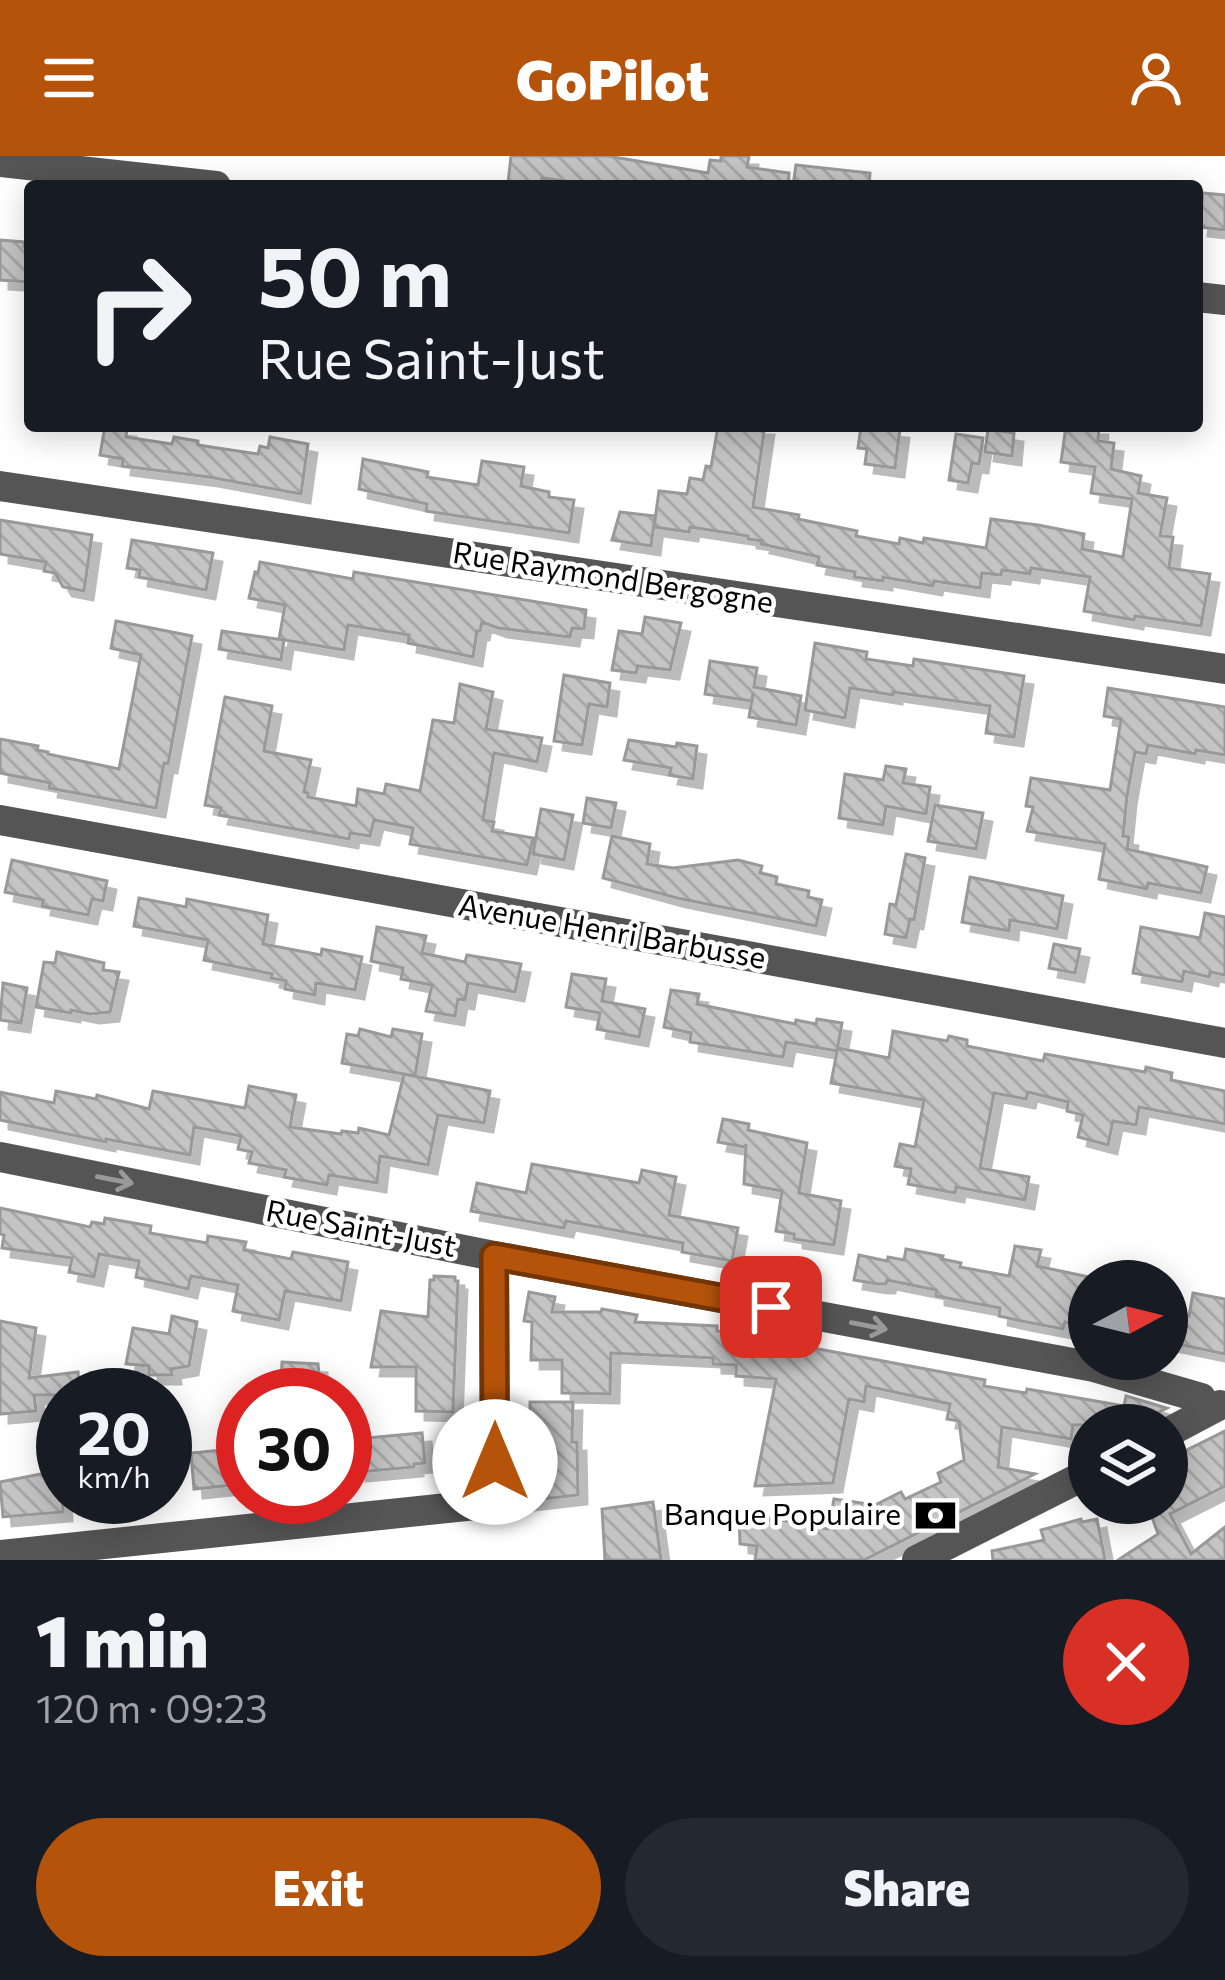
<!DOCTYPE html>
<html lang="en">
<head>
<meta charset="utf-8">
<style>
  :root { --surface:#171b24; --page:#242831; --text:#f1f3f6; --muted:#9ea1a6; --accent:#b45309 }
  body { margin:0; font-family:Commissioner,sans-serif; background:var(--page); color:var(--text); height:100vh; display:flex; flex-direction:column; font-size:45px; white-space:nowrap }
  * { box-sizing:border-box; margin:0 }
  p { font-size:39px; color:var(--muted) }
  .icon { flex:none; width:66px; height:66px; fill:none; stroke:currentColor; stroke-width:2; stroke-linecap:round; stroke-linejoin:round }
  .map { position:relative; height:1404px; overflow:hidden }
  .sheet { display:flex; flex-direction:column; background:var(--surface); flex:1 }
  .sheet>* { flex:none }
  .banner { position:absolute; left:24px; top:24px; width:1179px; height:252px; border-radius:12px; box-shadow:0 6px 30px #0003; background:#171b24; color:var(--text); overflow:hidden }
  .needle { width:78px; rotate:83deg }
  .fabs { position:absolute; left:1068px; top:1104px; display:grid; gap:24px }
  .fabs a { display:grid; place-items:center; width:120px; height:120px; border-radius:50%; background:var(--surface); box-shadow:0 6px 30px #0003; font-size:60px }
  .speed { position:absolute; left:36px; top:1212px; display:flex; gap:24px; font-size:60px; font-weight:700; text-align:center }
  .speed>* { display:grid; place-content:center; width:156px; height:156px; border-radius:50%; background:var(--surface); box-shadow:0 6px 30px #0003; line-height:1 }
  .speed small { font-size:30px; font-weight:400 }
  .speed .limit { border:18px solid #d22; background:#fff; color:#111 }
  .pin { position:absolute; display:grid; place-items:center; width:102px; height:102px; color:#fff; margin:-51px; border-radius:24px; box-shadow:0 6px 18px #0006 }
  .me { position:absolute; width:132px; margin:-66px; rotate:0deg; stroke-linejoin:round; filter:drop-shadow(0 0 9px #0008) }
  .turn { display:flex; align-items:center; gap:42px; height:252px; padding:0 36px; font-size:54px }
  .turn .icon { width:156px; height:156px; stroke-width:2.5 }
  .turn b { display:block; font-size:84px; line-height:102px }
  .round { display:grid; place-items:center; flex:none; width:126px; height:126px; border-radius:63px; background:var(--page) }
  .headline { display:flex; align-items:center; justify-content:space-between; height:204px; padding:0 36px }
  h1 { font-size:72px; font-weight:800; line-height:90px }
  .button { display:flex; gap:24px; margin-top:auto; padding:24px 36px }
  .button a { flex:1; height:138px; border-radius:72px; background:var(--accent); color:#fff; font-size:48px; font-weight:800; line-height:138px; text-align:center }
  .button a+a { background:var(--page); color:var(--text) }
  header { display:flex; justify-content:space-between; align-items:center; height:156px; padding:0 36px; background:var(--accent); color:#fff; font-size:54px; font-weight:800 }
  .map>svg:first-child { display:block }
</style>
</head>
<body>
<header><svg class="icon" aria-label="menu" viewBox="0 0 24 24"><path d="M4 6h16M4 12h16M4 18h16"/></svg>GoPilot<svg class="icon" aria-label="person" viewBox="0 0 24 24"><circle cx="12" cy="8" r="4"/><path d="M4 21q1-7 8-7t8 7"/></svg></header>
<div class="map">
<svg width="1225" height="1404" viewBox="0 0 1225 1404">
  <defs>
    <pattern id="building-back-hatch" width="6" height="6" patternUnits="userSpaceOnUse" patternTransform="scale(3)"><rect width="6" height="6" fill="#c4c4c4"/><path d="M-1 5l2 2M0 0l6 6M5-1l2 2" fill="none" stroke="#a7a7a7"/></pattern>
    <filter id="shadow"><feDropShadow dx="9" dy="9" stdDeviation="0" flood-color="#0004"/></filter>
  </defs>
  <rect width="100%" height="100%" fill="#fff"/>
  <path fill="url(#building-back-hatch)" stroke="#999" stroke-width="3" filter="url(#shadow)" d="M511,0H608L708,17L710,4L721,5V0H749L747,11L789,17L788,30H600L542,22L541,30H536L508,27Z
    M796,9L870,17L869,30H793Z
    M1203,37L1225,39V74L1199,71Z
    M0,84L24,86V90H30V126L0,124Z
    M105,270L127,272L126,281L172,288L174,281L198,285V289L258,298L260,290L268,292L270,281L308,288L301,338L209,321L122,310L123,303L100,299Z
    M718,270H765L753,351L799,359L798,363L857,375L856,380L899,388L900,382L923,387L924,382L986,392L991,363L1038,369L1084,378L1082,393L1123,401L1132,343L1091,337L1095,311L1061,306L1066,270H1099L1098,285L1114,287L1111,313L1141,320L1138,337L1167,342L1160,380L1173,381L1169,412L1210,418L1201,470L1135,460L1134,464L1084,455L1090,421L1031,412L1030,418L1002,414L1001,419L982,417L980,432L934,425L933,430L883,421V425L854,421L855,416L817,409L819,401L761,388L762,385L748,383V380L690,371L689,376L654,371L659,335L687,338L690,322L703,324L706,310L711,311Z
    M861,270L900,273L895,312L865,308L867,293L858,292Z
    M988,273L1014,277L1012,300L985,296Z
    M956,278L983,282L979,308L972,307L968,327L949,324Z
    M363,303L428,316L427,321L478,329L482,305L524,311L521,330L549,336V341L574,344L569,377L426,355L427,348L359,333Z
    M620,356L655,360L651,390L612,384Z
    M0,364L92,379L84,435L63,431L55,417L44,415L46,406L0,398Z
    M132,384L213,397L206,434L139,421L140,414L127,412Z
    M260,406L353,423L354,416L586,454L584,473L572,472L570,481L498,472L482,466L480,475H477L473,501L408,487L409,479L348,469L344,494L279,483L285,449L249,442L255,416L258,417Z
    M645,461L681,467L670,514L638,510L636,517L612,514L619,475L642,478Z
    M116,465L192,480L168,608L164,607L156,652L49,632L50,627L0,617V583L38,590L37,594L48,596V598L119,613L141,499L111,492Z
    M222,475L284,484L281,504L219,493Z
    M815,487L867,496L866,503L913,510L914,503L1024,520L1014,581L986,577L990,550L893,536V539L850,532L845,562L805,554Z
    M710,505L757,512L754,531L801,540L796,569L749,561L753,537L752,545L705,538Z
    M564,519L610,527L607,551L589,548L582,589L554,585Z
    M460,528L493,536L486,573L542,582L537,606L494,597L483,664L494,666L492,675L533,682L527,709L410,688L413,672L374,664L370,680L350,677L349,683L219,659L221,652L205,649L225,541L272,550L264,595L311,604L304,636L308,637V641L356,650L358,633L384,638L386,628L420,635L433,564L454,567Z
    M1108,532L1225,551V599L1196,594L1195,598L1148,589L1146,598L1135,596L1127,640L1123,680L1129,681L1127,693L1207,711L1201,737L1148,727L1147,733L1099,723L1105,688L1027,675L1033,651L1026,650L1031,622L1110,634L1121,563L1104,560Z
    M629,584L676,591L677,587L697,590L693,623L669,619L671,612L624,604Z
    M886,610L906,613L903,627L930,631L926,658L886,650L883,669L839,662L845,618L883,624Z
    M587,642L616,647L611,672L583,667Z
    M935,649L983,657L976,693L928,685Z
    M541,653L573,659L564,704L533,698Z
    M612,680L650,688L647,708L673,712L738,704L762,710L760,717L777,721L776,728L809,735L808,741L822,744L816,770L677,742L603,722Z
    M906,698L925,702L914,764L910,763L906,782L885,778L890,748L896,749Z
    M12,704L107,725L103,745L92,743L88,759L42,750L43,744L5,736Z
    M970,721L1063,740L1057,773L1010,764L1009,775L962,766Z
    M139,742L186,751L187,743L268,759L263,788L321,799L322,793L362,801L355,834L316,827L315,839L285,833L286,825L271,822L272,818L204,804L208,784L134,770Z
    M1205,757L1225,761V819L1210,816L1209,821L1184,815L1182,826L1133,817L1141,771L1200,782Z
    M377,771L426,780L422,797L465,806L467,799L521,808L515,836L468,827L465,844L458,843L455,860L426,855L432,829L401,823L403,812L371,805Z
    M1054,788L1080,793L1075,817L1049,812Z
    M57,796L104,807L103,814L119,816L110,856L90,858L71,854V857L36,851L44,806L55,807Z
    M572,818L606,823L602,845L645,853L639,881L597,873L600,857L566,851Z
    M3,827L27,832L21,867L0,864Z
    M671,834L699,838L697,848L795,868L796,864L816,868L817,863L842,867L837,895L838,892L889,902L893,875L947,885L949,880L967,884V890L1043,905L1045,898L1145,916L1146,911L1172,917L1171,924L1225,935V968L1139,951L1136,969L1113,965L1108,989L1078,981L1083,959L1067,955L1068,946L1028,936L1026,943L994,937L980,1012L1029,1021L1025,1044L956,1031L955,1037L908,1028L911,1013L895,1010L900,988L915,991L924,944L831,927L837,895L786,886L783,901L690,886L691,877L664,871Z
    M360,873L391,881L393,873L422,878L415,920L342,907L347,878L358,880Z
    M404,918L490,935L484,967L438,959L428,1009L380,1000L377,1027L329,1019L327,1029L284,1021L286,1014L249,1007L252,996L238,993L241,980L194,971L190,999L106,983V986L0,964V936L54,947L56,935L96,943L97,939L149,953L153,935L245,952L249,930L296,939L290,971L341,978L342,975L358,977L359,972L389,979Z
    M723,963L749,968L748,974L807,987L799,1037L841,1045L834,1089L794,1083V1078L776,1075L782,1035L744,1028L746,988L745,991L718,986Z
    M532,1008L639,1027L642,1014L676,1021L669,1059L738,1072L732,1105L682,1096L683,1087L630,1077L566,1065L564,1072L471,1055L477,1027L526,1037Z
    M0,1052L90,1071L92,1066L104,1068L105,1062L151,1070L150,1077L207,1087L208,1080L246,1086L244,1094L291,1103L293,1096L348,1106L341,1145L285,1135L279,1164L233,1155L238,1129L191,1120L188,1133L136,1121L139,1105L99,1098L94,1121L69,1116L72,1102L2,1092L4,1079L0,1078Z
    M1015,1090L1041,1094L1037,1110L1089,1121V1171L1065,1166L1063,1173L1021,1165L999,1160L1000,1152L936,1140V1134L887,1124L886,1128H878L854,1124L859,1099L887,1105L888,1101L904,1104L906,1093L943,1100L942,1103L961,1107L960,1111L1009,1120Z
    M434,1120L455,1121V1125H458L453,1256L416,1255V1211H371L381,1155L428,1161L430,1124H434Z
    M529,1136L555,1141L552,1156H601L602,1153L637,1159L635,1166L717,1170V1175L782,1181L781,1186L985,1224L984,1230L1026,1237L1027,1233L1124,1250L1126,1240L1167,1252L1155,1258L1150,1268L1073,1269L1071,1283L1002,1271L998,1311L1035,1318L864,1404H755L757,1390L740,1388L739,1356L828,1373L834,1343L875,1349L901,1336L905,1343L941,1326L938,1317L964,1304L959,1265L947,1263L950,1248L866,1230L864,1246L849,1243L833,1327L755,1330L776,1223L736,1220V1209L713,1208V1202L611,1197L610,1238L562,1237V1204H531L532,1166L524,1165Z
    M1193,1137L1225,1143V1198L1168,1186L1173,1157L1189,1160Z
    M172,1160L197,1166L189,1210L171,1213L172,1219H149V1210L126,1208L133,1172L169,1178Z
    M0,1165L36,1172L29,1222L78,1216L80,1239H34L36,1255L0,1258Z
    M282,1206L318,1208L320,1228L281,1227Z
    M530,1246H573L572,1286H577L578,1339L525,1345V1286H530Z
    M1225,1275V1330L1170,1358L1191,1398L1225,1371V1404H1118L1158,1378L1147,1347H1164L1167,1353V1304Z
    M422,1277L425,1307L414,1308V1311L357,1316L355,1283Z
    M243,1292V1328L194,1333L191,1297Z
    M61,1314L63,1356L3,1361L0,1326Z
    M653,1346L661,1404H605L602,1353Z
    M1081,1363L1082,1366L1097,1363L1105,1404H993L992,1395L1044,1384L1041,1374Z"/>
  <g fill="none" stroke-linecap="round" stroke-linejoin="round">
    <path stroke="#555" stroke-width="30" d="M0,6L216,30
      M1197,141L1225,144
      M0,330L1225,513
      M0,664L1225,887
      M0,1001L494,1100L1094,1211L1201,1242L1207,1256
      M1167,1277L1220,1249
      M0,1399L495,1347L494,1100
      M917,1404L1089,1317"/>
  </g>
  <defs><path id="oneway-shaft" d="M-6 0H5M1.5-3L5.5 0L1.5 3" fill="none" stroke-width="1.6" stroke-linecap="round" stroke-linejoin="round" transform="scale(3)"/></defs>
  <g stroke="#999">
    <use href="#oneway-shaft" transform="translate(115 1024) rotate(11)"/>
    <use href="#oneway-shaft" transform="translate(869 1170) rotate(11)"/>
  </g>
  <g fill="none" stroke-linecap="round" stroke-linejoin="round">
    <defs>
      <path id="route" d="M495,1306L494,1100L771,1151"/>
    </defs>
    <use href="#route" stroke="#753606" stroke-width="30"/>
    <use href="#route" stroke="#b45309" stroke-width="21"/>
  </g>
  <defs>
    <symbol id="bank-bare" viewBox="-9 -9 18 18"><path d="M-6-4H6V4H-6ZM0-2.3a2.3 2.3 0 1 0 0 4.6a2.3 2.3 0 1 0 0-4.6Z" fill="#000" stroke="#fff" stroke-width="2.5" paint-order="stroke"/></symbol>
  </defs>
  <g fill-rule="evenodd">
    <use href="#bank-bare" x="906" y="1330" width="59" height="59"/>
  </g>
  <g text-anchor="middle" stroke-width="9" stroke-linejoin="round" paint-order="stroke">
    <g font-size="30" fill="#000" stroke="#fff">
      <text transform="translate(613 422) rotate(9)" y="10">Rue Raymond Bergogne</text>
      <text transform="translate(612 776) rotate(10)" y="10">Avenue Henri Barbusse</text>
      <text transform="translate(361 1073) rotate(11)" y="10">Rue Saint-Just</text>
    </g>
    <g font-size="30" fill="#000" stroke="#fff" text-anchor="end">
      <text x="901" y="1369">Banque Populaire</text>
    </g>
  </g>
</svg>
<div class="fabs">
<a><svg class="needle" viewBox="-14 -14 28 28"><path d="M0-13l5 13h-10z" fill="#e53935"/><path d="M0 13l5-13h-10z" fill="#9ea1a6"/></svg></a>
<a><svg class="icon" aria-label="layers" viewBox="0 0 24 24"><path d="M12 4l9 5-9 5-9-5zM3 14l9 5 9-5"/></svg></a>
</div>
<div class="speed"><div>20<small>km/h</small></div><div class="limit">30</div></div>
<div class="pin" style="left:771px;top:1151px;background:#d93025"><svg class="icon" aria-label="arrive" viewBox="0 0 24 24"><path d="M6 21V4h12l-3 4 3 4H6"/></svg></div>
<svg class="me" style="left:495px;top:1306px" viewBox="-20 -20 40 40"><circle r="19" fill="#fff"/><path d="M0-13L10 11 0 6-10 11z" fill="#b45309"/></svg>
<div class="banner">
<div class="turn"><svg class="icon" aria-label="right" viewBox="0 0 24 24"><path d="M7 20v-9h11M14 6l5 5-5 5"/></svg><div><b>50 m</b>Rue Saint-Just</div></div>
</div>
</div>
<section class="sheet">
<div class="headline"><div><h1>1 min</h1><p>120 m · 09:23</p></div><a class="round" style="background:#d93025;color:#fff"><svg class="icon" aria-label="close" viewBox="0 0 24 24"><path d="M6 6l12 12M18 6L6 18"/></svg></a></div>
<div class="button"><a>Exit</a><a>Share</a></div>
</section>
</body>
</html>
